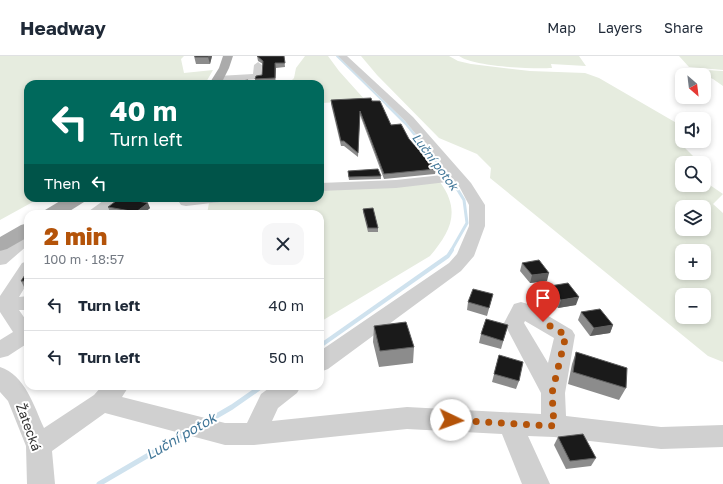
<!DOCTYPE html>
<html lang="en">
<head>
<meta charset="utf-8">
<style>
  :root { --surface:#fff; --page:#f6f6f7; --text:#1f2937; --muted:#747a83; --line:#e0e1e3; --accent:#b45309 }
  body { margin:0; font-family:"Golos Text",sans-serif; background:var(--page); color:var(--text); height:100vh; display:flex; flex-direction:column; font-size:15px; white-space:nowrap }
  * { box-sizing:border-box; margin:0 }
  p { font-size:13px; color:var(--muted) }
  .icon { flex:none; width:22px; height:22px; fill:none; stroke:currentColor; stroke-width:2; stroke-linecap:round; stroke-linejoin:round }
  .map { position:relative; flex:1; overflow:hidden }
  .details { position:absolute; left:24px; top:154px; width:300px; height:180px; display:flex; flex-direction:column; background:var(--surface); border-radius:12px; box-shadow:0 2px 6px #0003 }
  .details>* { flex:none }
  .hud { position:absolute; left:24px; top:24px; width:300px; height:122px; border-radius:12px; box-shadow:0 2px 6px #0003; background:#00695c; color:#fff; overflow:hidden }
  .needle { width:26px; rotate:152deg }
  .buttons { position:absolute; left:675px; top:12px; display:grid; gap:8px }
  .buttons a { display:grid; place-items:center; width:36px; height:36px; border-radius:8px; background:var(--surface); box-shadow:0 2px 6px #0003; font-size:20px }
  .pin { position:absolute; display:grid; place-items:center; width:34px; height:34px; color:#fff; margin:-41px -17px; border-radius:50% 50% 50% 0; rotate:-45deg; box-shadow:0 0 4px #0007 }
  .pin .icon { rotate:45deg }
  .me { position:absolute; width:44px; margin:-22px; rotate:93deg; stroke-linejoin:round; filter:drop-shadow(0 0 3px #0008) }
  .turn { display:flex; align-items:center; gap:14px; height:84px; padding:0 20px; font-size:18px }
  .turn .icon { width:52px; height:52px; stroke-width:2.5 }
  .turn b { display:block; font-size:28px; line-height:34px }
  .then { display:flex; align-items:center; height:38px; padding:0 20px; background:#0003; gap:8px; font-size:15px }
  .round { display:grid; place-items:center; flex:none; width:42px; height:42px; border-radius:12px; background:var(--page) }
  .head { display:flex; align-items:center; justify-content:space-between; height:68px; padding:0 20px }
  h1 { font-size:24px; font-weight:800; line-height:30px; color:var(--accent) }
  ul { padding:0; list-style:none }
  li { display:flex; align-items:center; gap:12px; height:52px; padding:0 20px; border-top:1px solid var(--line) }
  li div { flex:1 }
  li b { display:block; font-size:15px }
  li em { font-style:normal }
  header { display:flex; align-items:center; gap:24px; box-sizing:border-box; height:56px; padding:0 20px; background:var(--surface); border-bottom:1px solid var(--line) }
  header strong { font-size:19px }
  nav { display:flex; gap:22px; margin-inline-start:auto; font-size:14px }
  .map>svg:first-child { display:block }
</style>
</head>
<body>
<header>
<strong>Headway</strong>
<nav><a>Map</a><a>Layers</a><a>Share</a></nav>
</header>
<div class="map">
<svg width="723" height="428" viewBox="0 0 723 428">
  <rect width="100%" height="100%" fill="#fff"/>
  <path fill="#e6ecdf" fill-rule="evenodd" d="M0,0H184L181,3L184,17L213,14L205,28H28V142H40L0,164Z
    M305,0H328L339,15L366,45L320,47V28H279L289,27L294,22L296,12Z
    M361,0H449L458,5L471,8L530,15L585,17L599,22L680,69L676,83L694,101L695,107H682V129H704V125L723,138L713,148L723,157V306L708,300L490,122L491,112L477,98L439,82L377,19ZM682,151H704V173H682ZM682,195H704V217H682ZM682,239H704V261H682Z
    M459,0H579L586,10L551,8L552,12C531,13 475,11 459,0Z
    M679,0H723V14L689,11Z
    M691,13L723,15V30L713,23Z
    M440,126C461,155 451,175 430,200L320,266V158H207L209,147L248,142H320V133Z"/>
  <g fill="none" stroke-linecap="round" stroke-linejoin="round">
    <path stroke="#cfe2ee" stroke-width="2" d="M337,0L388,50"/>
    <path stroke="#cfe2ee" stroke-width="2.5" d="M387,49L406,68L443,114"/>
    <path stroke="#cfe2ee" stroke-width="3" d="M442,113L453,126L464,144L467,167L451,195"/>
    <path stroke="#cfe2ee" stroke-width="4" d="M320,290L448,200L452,194"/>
    <path stroke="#cfe2ee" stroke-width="5" d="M208,365L232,351L262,330
      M99,428L188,376"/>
    <path fill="#d0d0d0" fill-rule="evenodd" d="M338,0H347L413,61L471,127L485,149V170L474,200L461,215L328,313L320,316V295L449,207L457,198L469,170V149L460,132L405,65Z
      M258,6L262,9L261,23L218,26L213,23L218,20L253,18L254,9Z
      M442,119L447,120L449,123L447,126L396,132L320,135V127L396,124Z
      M107,142H124L104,158H86L89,155Z
      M184,142H227L225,145L220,146L186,150L181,149L179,146L181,143Z
      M28,176V189L6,208L0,209V195L22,177Z
      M28,205V226L19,241L28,240V254H19L28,267V287L8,300L0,302V284L13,276L0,256V240L22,207Z
      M521,246L528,248L572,274L575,279L565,337L566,360L661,371L723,369V391L661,393L554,381L528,380L550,428H522L502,378L407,373L254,389H225L105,357L52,395L55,428H27L26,390L8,345L0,336V311C25,319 34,350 44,372L94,339L102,330H129L122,341L225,367H247L261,338L272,330H301L297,337L278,352L272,365L407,351L541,358V337L504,267L514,248ZM525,265L554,282L548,307L524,267Z"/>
    <path fill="#ababab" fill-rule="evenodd" d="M223,0H233L229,12L221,28H209L219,12Z
      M65,142H87L84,146L65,158H43L45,154Z
      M28,167V181L7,193L0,195V181L21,169Z"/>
  </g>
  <path fill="#8c8c8c" d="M194,0H212L210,8H196Z
    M257,0H284L285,11L276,12L275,27H256L255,23L262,19L263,8L258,5Z
    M331,44L372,45L391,69L409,83L436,113L435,118L384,123L360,59L358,101L344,90H341L331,48Z
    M348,115L381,120V123L349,124L348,119Z
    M145,146L150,152L143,158H119L110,156L108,151Z
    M363,153L378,172V176H368L363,156Z
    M522,207L547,225L530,227L520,215Z
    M28,210V233H25L21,225L25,219Z
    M550,230L576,249L558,252L547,238Z
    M493,238L487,260L467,254L468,246Z
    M581,256L613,269L610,277L590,280L578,264Z
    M508,269L501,293L479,287L481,278Z
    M374,270L414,291L413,307L379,311L373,286Z
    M576,296L626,332L619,344L568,328L572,308Z
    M499,299L519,325L516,333L492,326Z
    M558,381L596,402L591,410L566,413L554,389Z"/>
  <path fill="#5f5f5f" d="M209,0H212L210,8L208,1Z
    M275,7L276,12L275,27Z
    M142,142H150L140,150L138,145Z
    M148,147L150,152L143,158H137L136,156Z
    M549,217L547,225L530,227L532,219Z
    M579,241L576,249L558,252L561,244Z
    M613,269L610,277L590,280L594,272Z
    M55,330H62L57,333Z"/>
  <path fill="#1a1a1a" stroke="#5f5f5f" d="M195,0H209L208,1H195Z
    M257,0H284L285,7H275V22L255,23L256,20L262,19L263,5Z
    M248,24L247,28H236V26Z
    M371,42L372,45H380L391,69L401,68L409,83L436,113L384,118L360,55L358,97L344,85H341L331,44Z
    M378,113L381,120L349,121L348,115Z
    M120,142H142L138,145L148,147L136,156L108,151Z
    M373,152L378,172H368L363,153Z
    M539,204L549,217L532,219L522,207Z
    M28,210V225H21L25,219V214Z
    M568,227L579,241L561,244L550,230Z
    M473,233L493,238L489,252L468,246Z
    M600,253L613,269L594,272L581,256Z
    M486,263L508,269L503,285L481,278Z
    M406,266L414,291L380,295L374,270Z
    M576,296L627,312L626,332L573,316Z
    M499,299L523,306L519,325L494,318Z
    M583,378L596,402L570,405L558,381Z"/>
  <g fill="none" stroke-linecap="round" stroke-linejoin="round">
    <path stroke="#b45309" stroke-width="7" stroke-dasharray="0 12.6" d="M451,364L554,370L552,337L566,279L543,266"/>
  </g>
  <g text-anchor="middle" stroke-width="4" stroke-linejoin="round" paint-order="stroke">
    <g font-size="12" font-style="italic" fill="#3f7597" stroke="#fff">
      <text transform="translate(435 106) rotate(53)" y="4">Luční potok</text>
    </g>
    <g font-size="13" fill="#333" stroke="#fff">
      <text transform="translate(29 371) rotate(70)" y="5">Žatecká</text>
    </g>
    <g font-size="14" font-style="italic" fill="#3f7597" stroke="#fff">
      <text transform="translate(181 380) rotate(-30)" y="5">Luční potok</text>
    </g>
  </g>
</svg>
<div class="buttons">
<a><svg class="needle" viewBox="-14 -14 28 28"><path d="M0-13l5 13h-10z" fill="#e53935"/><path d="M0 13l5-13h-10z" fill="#747a83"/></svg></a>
<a><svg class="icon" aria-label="sound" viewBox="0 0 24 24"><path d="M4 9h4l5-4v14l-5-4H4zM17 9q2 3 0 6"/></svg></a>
<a><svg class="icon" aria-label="search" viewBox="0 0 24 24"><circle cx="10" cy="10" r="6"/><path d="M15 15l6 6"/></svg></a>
<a><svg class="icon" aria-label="layers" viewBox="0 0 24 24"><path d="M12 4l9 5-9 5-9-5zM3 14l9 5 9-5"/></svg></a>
<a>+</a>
<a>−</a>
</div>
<div class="pin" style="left:543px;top:266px;background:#d93025"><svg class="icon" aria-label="arrive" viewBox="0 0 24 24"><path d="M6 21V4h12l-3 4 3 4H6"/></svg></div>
<svg class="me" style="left:451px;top:364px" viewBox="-20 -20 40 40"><circle r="19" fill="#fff"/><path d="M0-13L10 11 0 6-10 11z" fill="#b45309"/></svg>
<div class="hud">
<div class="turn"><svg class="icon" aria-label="left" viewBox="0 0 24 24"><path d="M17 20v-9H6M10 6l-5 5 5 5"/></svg><div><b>40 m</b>Turn left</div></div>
<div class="then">Then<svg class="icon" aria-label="left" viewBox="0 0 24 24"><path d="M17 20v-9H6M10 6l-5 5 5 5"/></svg></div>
</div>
<section class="details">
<div class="head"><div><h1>2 min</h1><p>100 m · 18:57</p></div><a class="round"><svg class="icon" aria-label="close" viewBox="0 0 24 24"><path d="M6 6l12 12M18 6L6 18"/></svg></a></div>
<ul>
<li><svg class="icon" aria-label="left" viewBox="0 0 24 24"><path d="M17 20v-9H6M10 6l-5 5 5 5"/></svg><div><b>Turn left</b></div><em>40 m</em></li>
<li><svg class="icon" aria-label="left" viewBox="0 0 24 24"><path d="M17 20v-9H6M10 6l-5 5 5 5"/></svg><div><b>Turn left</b></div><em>50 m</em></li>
</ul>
</section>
</div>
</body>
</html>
